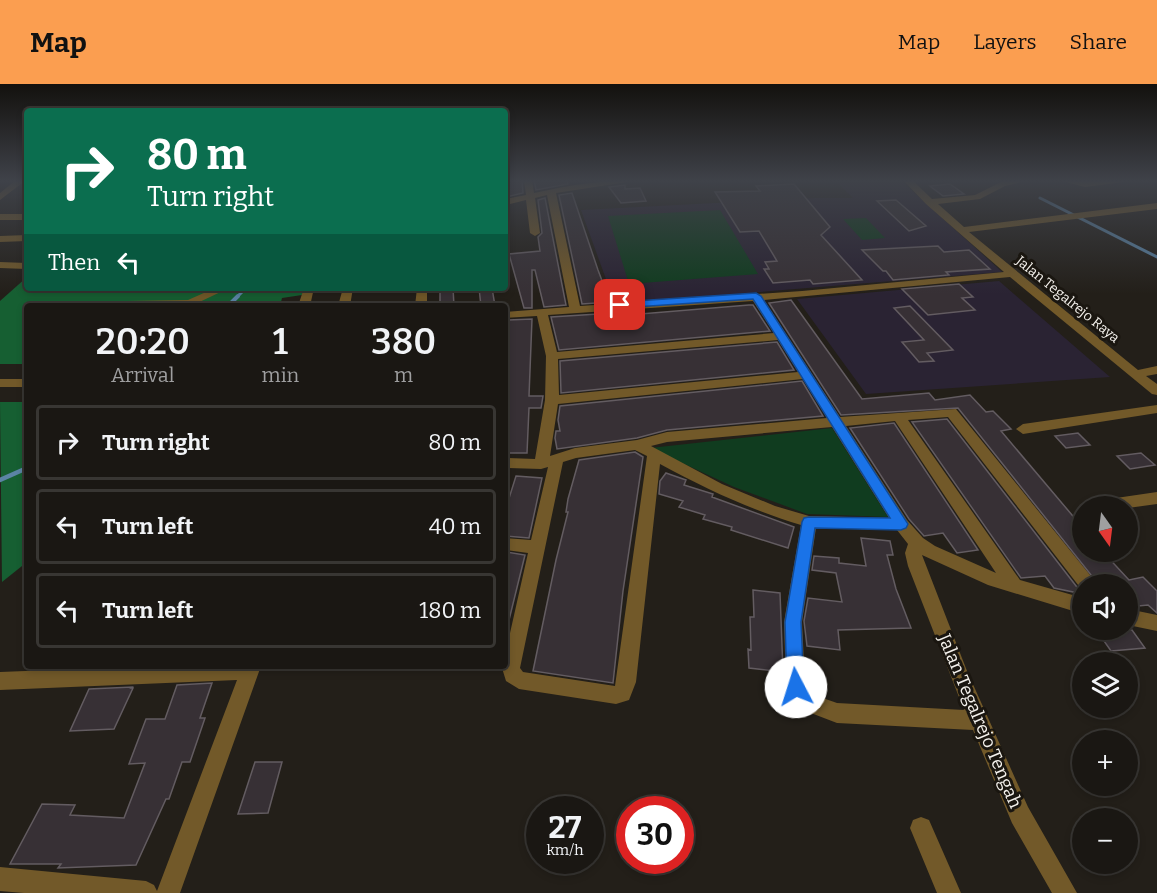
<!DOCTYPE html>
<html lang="en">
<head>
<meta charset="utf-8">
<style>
  :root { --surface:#1a1713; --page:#23201c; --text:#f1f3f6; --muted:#9f9fa0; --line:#383633; --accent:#fb9e50 }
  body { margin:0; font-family:Bitter,serif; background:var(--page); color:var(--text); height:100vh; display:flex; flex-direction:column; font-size:22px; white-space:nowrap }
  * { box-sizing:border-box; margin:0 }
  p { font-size:20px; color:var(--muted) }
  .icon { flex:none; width:33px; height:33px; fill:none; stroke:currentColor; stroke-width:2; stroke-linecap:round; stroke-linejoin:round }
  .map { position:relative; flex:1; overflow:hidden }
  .panel { position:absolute; left:24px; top:219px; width:484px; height:366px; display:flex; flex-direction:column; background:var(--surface); border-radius:6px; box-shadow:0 3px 9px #0003,0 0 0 2px var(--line) }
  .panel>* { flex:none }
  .guide { position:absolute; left:24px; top:24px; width:484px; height:183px; border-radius:6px; box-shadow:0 3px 9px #0003,0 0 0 2px var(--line); background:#0b6e4f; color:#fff; overflow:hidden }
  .needle { width:39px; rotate:166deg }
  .buttons { position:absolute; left:1072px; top:412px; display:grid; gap:12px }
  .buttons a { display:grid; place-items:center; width:66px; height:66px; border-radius:50%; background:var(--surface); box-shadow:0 3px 9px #0003,0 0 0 2px var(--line); font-size:30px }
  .speed { position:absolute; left:526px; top:712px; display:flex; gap:12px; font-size:30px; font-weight:700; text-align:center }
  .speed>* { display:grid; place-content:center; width:78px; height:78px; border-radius:50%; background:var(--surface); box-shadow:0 3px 9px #0003,0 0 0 2px var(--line); line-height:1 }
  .speed small { font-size:15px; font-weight:400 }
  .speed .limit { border:9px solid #d22; background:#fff; color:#111 }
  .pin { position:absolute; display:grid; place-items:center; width:51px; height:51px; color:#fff; margin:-26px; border-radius:12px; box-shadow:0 3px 9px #0006 }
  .me { position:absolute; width:66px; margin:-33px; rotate:355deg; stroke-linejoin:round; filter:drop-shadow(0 0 4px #0008) }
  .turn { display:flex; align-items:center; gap:21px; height:126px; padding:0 24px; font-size:27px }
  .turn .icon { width:78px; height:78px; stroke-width:2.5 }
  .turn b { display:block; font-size:42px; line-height:51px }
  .then { display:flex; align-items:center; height:57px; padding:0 24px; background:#0003; gap:12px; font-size:22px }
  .eta { display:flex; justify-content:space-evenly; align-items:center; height:102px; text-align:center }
  .eta b { font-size:36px; font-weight:600; line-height:42px }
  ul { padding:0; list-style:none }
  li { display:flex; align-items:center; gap:18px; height:75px; margin:0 12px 9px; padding:0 12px; border:3px solid var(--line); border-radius:6px }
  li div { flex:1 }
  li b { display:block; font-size:22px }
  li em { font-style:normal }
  header { display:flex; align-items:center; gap:36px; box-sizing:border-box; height:84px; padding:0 30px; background:var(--accent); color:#111 }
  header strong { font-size:28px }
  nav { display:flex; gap:33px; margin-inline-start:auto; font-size:21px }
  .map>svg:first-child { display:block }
</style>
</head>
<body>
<header>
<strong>Map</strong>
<nav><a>Map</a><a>Layers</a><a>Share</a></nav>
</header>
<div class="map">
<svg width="1157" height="809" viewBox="0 0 1157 809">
  <rect width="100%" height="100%" fill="#231f19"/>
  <path fill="#2a2333" d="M835,96H900L1002,188L615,220L581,126L815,114H853Z
    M999,197L1110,293L866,310L797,215Z"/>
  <path fill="#103c1f" d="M720,126L758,190L629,200L608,132Z
    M866,134L885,154L862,156L843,135Z
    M832,344L888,433L807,430L734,403L650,364Z"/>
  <path fill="#165f32" d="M27,193V204H304L302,211L282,214L280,222H27V280H0V217Z
    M0,318H27V478L2,498Z"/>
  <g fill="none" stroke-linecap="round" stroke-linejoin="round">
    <path stroke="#5b84a5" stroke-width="3" d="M1040,114L1157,173
      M237,213L246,204"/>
    <path stroke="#5b84a5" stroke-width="4" d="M228,222L238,212"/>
    <path stroke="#5b84a5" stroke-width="4.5" d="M0,396L27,384"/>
  </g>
  <path fill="#373035" stroke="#635c61" stroke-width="1.5" d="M506,96H522L523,109L506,113Z
    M534,96H567L568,100L536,106Z
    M794,100L830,143L821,151L862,196L813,200L810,196L773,199L764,185H769L765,178L777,177L759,147L740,148L715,108L760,107L756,102Z
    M950,100L964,110L943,112L930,102Z
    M625,101V105L640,104L646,117L621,119L609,103Z
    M572,109L598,186L610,218L582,220L559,111Z
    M545,114L566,221L544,223L535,186H532V224H524L509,170L540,167L538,153L542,149L538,116Z
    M896,116L926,142L909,147L877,117Z
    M938,162L944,168L969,166L990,185L946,188L949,191L893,196L886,187H883L862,166Z
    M959,200L973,213L962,214L975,226L928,231L902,205Z
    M440,204H453L454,222H440Z
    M479,204H492L495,222H481Z
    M791,216L862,315L929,309L935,316L970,311L986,328L993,327L1011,345L1001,347L1083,444V468H1103L1129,496L1143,493L1157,507V529L1148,521L1128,523V501H1099L958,324L841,331L769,219Z
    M749,221H753L770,247L559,266L551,233L614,229L616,232Z
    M910,222L953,266L927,269L934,277L919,278L902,258L924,256L894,224Z
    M532,235L529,312H543L541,324H529L527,369H506V236Z
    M777,258L794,286L561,309L560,277Z
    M802,297L823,332L667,346L637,354L557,365L555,354L556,347H560L558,336L560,322Z
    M947,335L1080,507L1083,508V510L1054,504L1045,492L1021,494L912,338Z
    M894,339L978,466L957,469L943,449L924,452L909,435L850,344Z
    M1078,349L1090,361L1066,364L1055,352Z
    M635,368L643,373L623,507L613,599L533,587L556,476L568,428H566L568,415L579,376Z
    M1141,369L1155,381L1130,385L1117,372Z
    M666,389L686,396L684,401L713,410L712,413L794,443L788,464L731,446L732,443L703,435L705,431L679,423L683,417L659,410L660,397Z
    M516,392L542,394L529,454L506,452V424Z
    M861,454L890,457L893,471H887L896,505L911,544L838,546L840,566L807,562L804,537L808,514L842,518L836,489L812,486L814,472L839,474V479L866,482Z
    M506,468L525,471L509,536L506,535Z
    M753,506L780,509L783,588L749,584L748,565L751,566L750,533H754Z
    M1114,546H1132L1145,564L1111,567L1097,547Z
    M212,599L200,634H205L190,678H182L169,715H166L136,781L58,784L61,780H10L42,720L75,721L70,731L124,734L145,679L129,680L146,635H165L177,601Z
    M132,603L131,604H133L114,645L70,647L89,605Z
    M255,678H282L268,729L238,730Z"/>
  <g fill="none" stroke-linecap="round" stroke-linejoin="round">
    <path fill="#725929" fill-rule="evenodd" d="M16,96H26L0,116V109Z
      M524,96H532L534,109C570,101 604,96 640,96L556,109L580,222L802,207L1004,188L926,120L903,96H912L932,115L975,111L1003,97L1030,96L1005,102L980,115L938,120L964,143L1157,119V125L969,148L1138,286L1157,282V290L1146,292L1157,300V311L1152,310L1010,193L764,216L840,333L956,325L1094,496L1097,501H1083L1082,506L948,333L908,336L1020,496L1083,514V530L988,501L922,471L967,587L1028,723L1077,809H1052L1012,739L973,646L837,639L803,626L789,609L786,603L784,538L801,441C751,426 706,405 660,380L636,598L629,616L616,620L519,605L506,597L502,584L506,582V567L528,469L506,466V454L531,456L548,383L541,385L506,384V374L535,375L545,316L546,272L537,232L506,234V228L569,223L547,111L535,114L540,149L535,152L530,149L526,116L506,121V115L526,111ZM753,217L774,249L557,268L548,231ZM778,256L798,288L559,311L558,275ZM803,295L827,334L667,348L637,356L575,364L550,372L558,320ZM895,337L996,489L935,462L923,454L907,436L846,342ZM832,343L889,434L809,432L775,422L722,400L651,362L667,358ZM635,366L647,372L615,602L523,588L520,584L563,378L576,374ZM816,444L897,446L908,460L905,469L908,482L964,626L837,619L817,612L805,599L802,538Z
      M1058,96H1138L1085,103Z
      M0,130H27V136H0Z
      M27,151V157L0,158V152Z
      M0,178L27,179V185L0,184Z
      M35,204H73C66,210 42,210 35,204Z
      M215,204H229L191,222H123L121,220L127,217L188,216Z
      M304,204H314L310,222H298Z
      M343,204H353L350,222H338Z
      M417,204H427V222H415Z
      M0,295H27V303H0Z
      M1157,321V329L1023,350L1016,345L1023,340Z
      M1157,408V420L1128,424L1110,423L1108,420L1111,416L1116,414Z
      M1128,525L1157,531V547L1128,541Z
      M152,582H261L180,809H24L0,807V783L146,797L154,801L157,807L237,596L0,606V588Z
      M921,733L929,736L961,809H937L910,744L913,736Z"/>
  </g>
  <linearGradient id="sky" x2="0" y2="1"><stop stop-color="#13110e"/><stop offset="0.46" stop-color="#3f4249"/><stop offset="1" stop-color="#3f4249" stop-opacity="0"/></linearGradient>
  <rect width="1157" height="210" fill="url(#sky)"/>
  <path fill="#1a73e8" stroke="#114b97" stroke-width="1.5" d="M756,209L761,212L908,440L906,444L901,446L815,444L801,538L804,603L802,609L796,612L789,609L787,603L785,538L802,438L804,434L809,433L890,434L753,215L620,224L615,221L620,218Z"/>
  <g text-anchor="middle" stroke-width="6" stroke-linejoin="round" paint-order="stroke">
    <g font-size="14" fill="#f4f1ec" stroke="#1a1610">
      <text transform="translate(1068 215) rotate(39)" y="5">Jalan Tegalrejo Raya</text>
    </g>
    <g font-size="18" fill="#f4f1ec" stroke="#1a1610">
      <text transform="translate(980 637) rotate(67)" y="6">Jalan Tegalrejo Tengah</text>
    </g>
  </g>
</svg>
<div class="buttons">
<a><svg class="needle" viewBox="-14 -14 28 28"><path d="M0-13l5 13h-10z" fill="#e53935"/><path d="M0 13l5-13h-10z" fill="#9f9fa0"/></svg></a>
<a><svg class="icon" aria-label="sound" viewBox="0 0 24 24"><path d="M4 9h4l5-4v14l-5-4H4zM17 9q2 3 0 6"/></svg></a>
<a><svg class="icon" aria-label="layers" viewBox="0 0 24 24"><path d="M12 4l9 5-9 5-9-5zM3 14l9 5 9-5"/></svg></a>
<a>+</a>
<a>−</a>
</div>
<div class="speed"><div>27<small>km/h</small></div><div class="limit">30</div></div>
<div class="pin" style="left:620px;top:221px;background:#d93025"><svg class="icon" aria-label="arrive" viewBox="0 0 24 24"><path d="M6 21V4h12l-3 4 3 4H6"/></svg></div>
<svg class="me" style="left:796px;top:603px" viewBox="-20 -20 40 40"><circle r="19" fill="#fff"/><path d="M0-13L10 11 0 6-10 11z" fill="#1a73e8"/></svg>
<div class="guide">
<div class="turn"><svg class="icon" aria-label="right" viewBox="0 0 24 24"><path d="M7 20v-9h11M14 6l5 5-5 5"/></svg><div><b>80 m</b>Turn right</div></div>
<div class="then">Then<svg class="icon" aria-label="left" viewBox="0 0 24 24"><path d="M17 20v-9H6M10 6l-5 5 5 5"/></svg></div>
</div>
<section class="panel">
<div class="eta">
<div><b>20:20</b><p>Arrival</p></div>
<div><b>1</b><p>min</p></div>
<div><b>380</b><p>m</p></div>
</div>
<ul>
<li><svg class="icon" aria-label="right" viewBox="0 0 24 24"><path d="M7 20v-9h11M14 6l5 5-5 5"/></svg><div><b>Turn right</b></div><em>80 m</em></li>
<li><svg class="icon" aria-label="left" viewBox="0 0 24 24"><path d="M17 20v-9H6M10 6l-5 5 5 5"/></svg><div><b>Turn left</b></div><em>40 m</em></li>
<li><svg class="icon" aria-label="left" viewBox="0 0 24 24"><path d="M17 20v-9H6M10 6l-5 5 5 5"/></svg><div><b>Turn left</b></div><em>180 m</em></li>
</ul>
</section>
</div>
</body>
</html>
